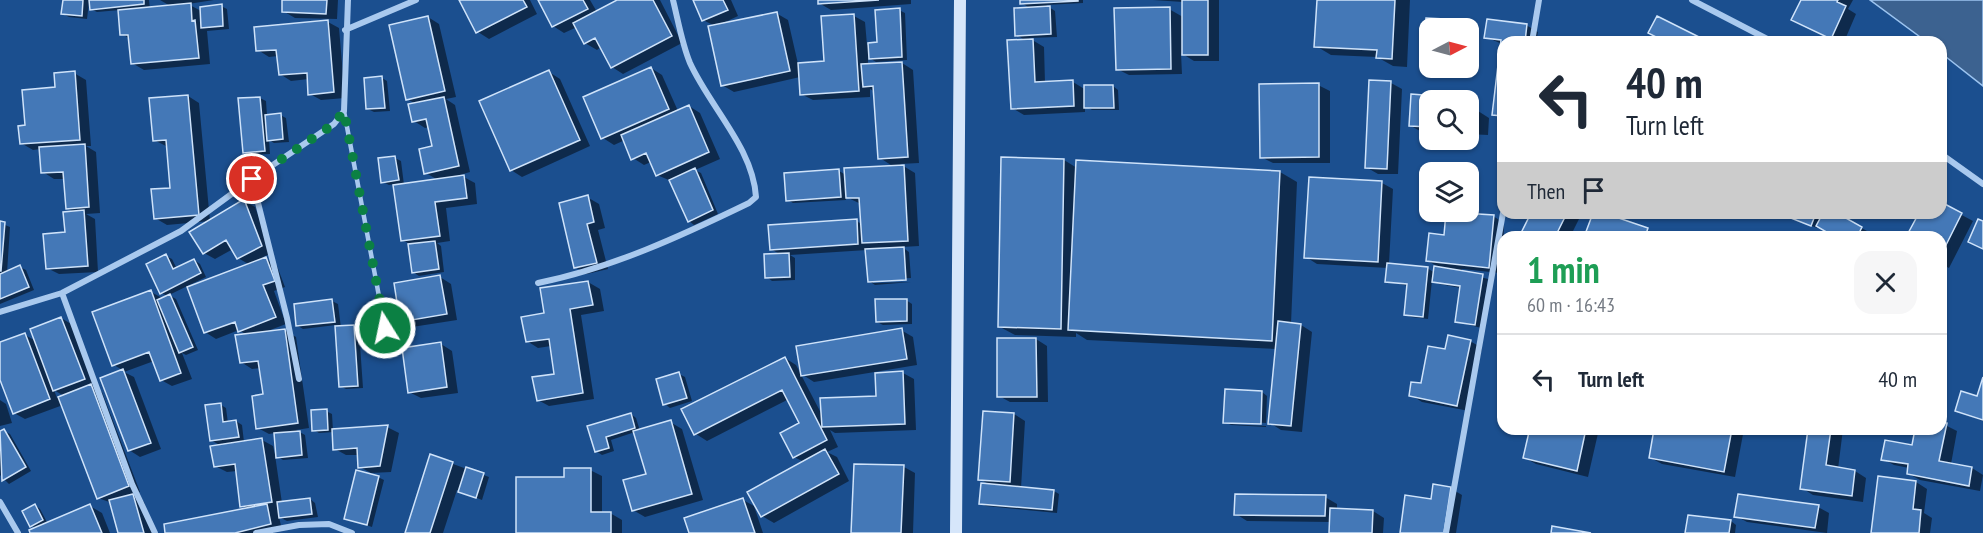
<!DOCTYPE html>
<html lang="en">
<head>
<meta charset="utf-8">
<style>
  :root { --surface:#fff; --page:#f6f6f7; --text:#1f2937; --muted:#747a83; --line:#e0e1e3 }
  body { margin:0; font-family:"PT Sans Narrow",sans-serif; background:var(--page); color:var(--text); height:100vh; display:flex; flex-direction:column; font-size:22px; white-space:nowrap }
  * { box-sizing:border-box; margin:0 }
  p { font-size:20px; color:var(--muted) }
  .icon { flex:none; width:33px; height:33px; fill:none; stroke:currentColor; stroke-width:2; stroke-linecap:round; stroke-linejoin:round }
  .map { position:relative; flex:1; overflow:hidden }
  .sheet { position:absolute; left:1497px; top:231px; width:450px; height:204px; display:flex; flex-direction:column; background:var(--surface); border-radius:18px; box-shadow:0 2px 4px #0004 }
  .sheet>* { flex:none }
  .guide { position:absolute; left:1497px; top:36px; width:450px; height:183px; border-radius:18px; box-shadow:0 2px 4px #0004; background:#fff; color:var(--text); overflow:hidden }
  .needle { width:39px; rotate:84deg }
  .fabs { position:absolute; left:1419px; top:18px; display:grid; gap:12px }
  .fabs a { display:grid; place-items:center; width:60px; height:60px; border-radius:12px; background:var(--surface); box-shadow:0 2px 4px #0004; font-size:30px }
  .pin { position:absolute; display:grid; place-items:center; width:51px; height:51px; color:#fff; margin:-26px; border:3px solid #fff; border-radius:50%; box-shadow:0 2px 6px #0007 }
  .me { position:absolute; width:66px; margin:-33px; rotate:350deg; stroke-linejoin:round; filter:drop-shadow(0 0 4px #0008) }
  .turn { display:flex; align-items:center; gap:21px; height:126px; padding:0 30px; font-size:27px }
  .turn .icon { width:78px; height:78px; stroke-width:2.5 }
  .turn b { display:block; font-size:42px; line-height:51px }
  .then { display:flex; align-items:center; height:57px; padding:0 30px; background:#0003; gap:12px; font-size:22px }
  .round { display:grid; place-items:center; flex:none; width:63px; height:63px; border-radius:18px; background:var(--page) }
  .overview { display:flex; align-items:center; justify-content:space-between; height:102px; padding:0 30px }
  h1 { font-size:36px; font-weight:700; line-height:45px; color:#1e9e55 }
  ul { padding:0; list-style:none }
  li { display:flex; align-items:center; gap:18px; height:90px; padding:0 30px; border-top:2px solid var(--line) }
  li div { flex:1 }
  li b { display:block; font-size:22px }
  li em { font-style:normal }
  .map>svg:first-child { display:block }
</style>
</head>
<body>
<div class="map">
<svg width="1983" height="533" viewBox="0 0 1983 533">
  <rect width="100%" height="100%" fill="#1b4f8f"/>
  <path fill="#3c6290" stroke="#9cc4f0" stroke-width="1.5" d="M1870,0H1983V86L1941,53V42H1927Z"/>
  <path fill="#0007" fill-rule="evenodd" d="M64,0H149L150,9L172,7L160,0H214L188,4L201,11L221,6L227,9L229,29L207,31L210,64L144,70L132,63L130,39L122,34L120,10L97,12L91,9L89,2L87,19L69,17L63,14Z
    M284,0H338L337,19L295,18L283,11Z
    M461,0H530L537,14L489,39L478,32Z
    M540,0H590L597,12L620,0H660L682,43L623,74L612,67L601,47L597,50L585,43L577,27L564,33L553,26Z
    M695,0H731L738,16L721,24L776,13L788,20L798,64L826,62L854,16L865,22L867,45L879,44L899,10L905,13L907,60L876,62L868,57V65L902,63L913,70L919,163L900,164L915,173L919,246L902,247L909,252L911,278L873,280V283L911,282L875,285L869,281L867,250L790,255L795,258V280L772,281L767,277L781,255L771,249L856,221L862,224L861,204L846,197V200L793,203L788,200L839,171L846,175L894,167L880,158L875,92L870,89V97L813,100L801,94L800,77L734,92L722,85L715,26L703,20Z
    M819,0H911V4L831,10L819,3Z
    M1022,0H1083V3L1046,5L1055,11L1057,37L1029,38L1044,47L1045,83L1073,82L1086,90L1113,86L1118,90L1119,110H1092L1085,106V112L1024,115L1012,108L1026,41L1017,35L1031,9L1022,3Z
    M1153,0H1219V61H1194L1181,53L1182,74L1129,75L1117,69L1169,9L1183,17V2Z
    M1318,0H1410L1407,67L1393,66L1377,57L1331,55L1316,46Z
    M1802,0H1853L1848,9L1856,14L1844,42H1838L1804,26Z
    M428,17L439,24L456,97L446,99L455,105L470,172L460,175L475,183L477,204L446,208L450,241L437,243L441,246L444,272L419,276L413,272L410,244L402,240L395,184L389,185L383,182L395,158L401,161L404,185L438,180L426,173L434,147L429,127L425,128L414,121L416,104L407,99Z
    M1427,19L1463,21L1469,25L1468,33V28H1430V36L1426,34Z
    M328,22L339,28L345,98L321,100L310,94L309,79L291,81L280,74L278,56L269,57L258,50Z
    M1526,25L1538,32L1536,42H1503V119L1494,114L1502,44L1486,37Z
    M651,68L662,75L678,111L689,106L700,113L720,159L695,170L701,173L718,214L694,225L689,221L671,181L657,175L651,162L644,165L633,158L625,140L614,145L603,138Z
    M549,72L560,79L590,146L522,177L511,170Z
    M74,73L86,80L91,146H86L96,152L100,213L86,214L95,219L98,272L59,274L47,268L75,213L67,208L65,179H54L43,172L41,149L33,150L21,143L26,126L56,89Z
    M382,78L387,81L390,111L374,112L368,109Z
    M1391,83L1402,89L1398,174H1378L1366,167Z
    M1318,85L1330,91V163H1273L1261,157Z
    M188,96L199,103L210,221L167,225L155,218L172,189L168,147L154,140Z
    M1412,96L1435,97L1441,100H1430V132H1422L1411,126Z
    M260,98L266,101L267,116L280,115L286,118L289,142L274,143L269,140L270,154L250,155L244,152Z
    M1468,111H1478L1489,118L1488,135L1468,134Z
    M1003,159L1064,160L1077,168V162L1280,172L1297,182L1291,324L1301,325L1312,332L1302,432L1281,430L1270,423L1277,349L1087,340L1076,333V337L1015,335L1000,327Z
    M1382,183L1393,189L1389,264L1427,268L1435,273L1442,269L1428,261L1445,236L1447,212L1493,216L1504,223L1503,261L1501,260L1500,273L1462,269L1461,272L1488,279L1481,328L1456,321L1461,288L1439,284L1432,280L1428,319L1411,317L1405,314L1408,286L1387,281L1388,268L1317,264L1306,257Z
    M587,197L599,204L605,228L598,230L608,269L587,274L575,267Z
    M244,201L255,207L272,253L263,257L277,266L285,287L274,291L286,324L265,332L284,330L296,337L309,428L296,430L305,435L308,458L283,460L275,455L282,503L310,499L315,503L318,517L287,521L279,517L282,530L270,533H167L248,509L242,506L237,471L227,472L215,466L221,446L211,440L221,405L226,408L228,423L236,421L242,425L244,442L262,440L273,446L275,454H277L275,433L269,434L258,428L265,396L261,368L252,369L241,362L247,335L239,330L216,339L205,332L250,265L238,258L233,249L215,259L204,253Z
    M1941,204L1973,221L1949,268L1941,264V237H1908L1920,213H1941Z
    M1533,213H1582L1570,237H1521Z
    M1594,213L1647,230L1658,237H1586Z
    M1779,213H1834L1867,231L1864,237H1838L1818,226L1817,228Z
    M1860,213H1874L1870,219Z
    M0,223L10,227L7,273L20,267L26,270L34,290L0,304V275L4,274L0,273Z
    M166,256L172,259L177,269L194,260L200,264L206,277L169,295L176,299L198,350L186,355L182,353L192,379L172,386L161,380L154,361L124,372L134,377L161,449L140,457L129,450L102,379L124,371L114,365L151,292L162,298L168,296L161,293Z
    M440,277L451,284L457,320L412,327L401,321Z
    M588,282L600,289L604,311L581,315L594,399L549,406L538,400L556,375L551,346L538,348L527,341L546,314Z
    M906,300L912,304V324L883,325L877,322Z
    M332,301L338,304L341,328L353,327L359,330L363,388L346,389L340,386L336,325L303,329L298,326Z
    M61,318L73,325L96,386L93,387L102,392L140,492L133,495L144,502L153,533H120L112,503L98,498L63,405L25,419L14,413L0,376V344L25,335L36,341ZM54,390L64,396L57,398Z
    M901,330L913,337L917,365L814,382L803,375Z
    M1036,339L1047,346L1048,402H1010L999,396Z
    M1470,341L1482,348L1469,411L1422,402L1411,395Z
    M441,344L452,351L458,393L421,398L409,392Z
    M785,358L796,365L823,417L878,397L903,373L914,379L916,430L835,433L830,430L838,447L827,452L837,457L849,481L774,523L762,516L749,492L804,462L794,457L801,424L789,399L707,441L696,434Z
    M679,374L685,377L692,401L670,408L665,404Z
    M1983,382V421L1957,411L1978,398Z
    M1262,392L1267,396L1266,423L1229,421V424L1225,422Z
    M0,400L6,404L12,423L0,426Z
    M326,411L332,414L333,431L387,427L399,433L391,472L371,473L360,467L359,455H346L335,449L334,432L319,433L314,430Z
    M984,413L1014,414L1025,421L1021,488L1054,491L1059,494L1057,513L986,506L980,503L990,485L980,479Z
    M631,414L636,418L640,431L670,422L682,429L703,500L645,517L633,510L648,475L635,432L611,440L614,451L602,455L596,451L589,427Z
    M1941,423L1957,431L1951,464L1972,468L1983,475L1980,491L1920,480L1909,474V468L1894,465L1883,459L1914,447L1917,429H1941Z
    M1229,424L1266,426V427L1231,425Z
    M1519,429H1599L1588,477L1536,464L1525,458L1530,435Z
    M1656,429H1744L1735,477L1662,464L1651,458Z
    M1810,429H1843L1838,469L1855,471L1866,478L1863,502L1813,495L1802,488Z
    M4,431L10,434L31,471L9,484L0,475V433Z
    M431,456L489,477L482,500L457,490L443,533H406Z
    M904,467L915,473L913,533H852Z
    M590,470L602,476V513H610L622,520V533H518L565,478Z
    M378,477L384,480L372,527L345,518Z
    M1916,482L1927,489L1924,513L1932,518L1930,533H1873Z
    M1450,488L1462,495L1456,533H1401L1432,500Z
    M1325,497L1337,504V510L1373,511L1384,518L1383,533H1330L1331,522L1247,521L1236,514Z
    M743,500L754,506L763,533H690Z
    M35,505L40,509L48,524L90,506L102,513L110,533H31L37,529L31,525Z
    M1818,507L1829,513L1827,533L1747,522L1736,516Z
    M1731,521L1736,525L1735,533H1687Z"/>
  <path fill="#4478b7" stroke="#cfe3fa" stroke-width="1.5" d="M63,0H83L82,16L61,14Z
    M89,0H144V4L90,10Z
    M282,0H327L326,14L282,12Z
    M459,0H523L527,7L476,33Z
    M538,0H583L588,9L552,27Z
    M617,0H653L672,36L611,68L595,38L584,44L573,23Z
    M693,0H723L728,10L702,21Z
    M818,0H879L818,4Z
    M1020,0H1078V1L1020,4Z
    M1182,0H1208V55H1182Z
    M1317,0H1395L1392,59L1376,58L1377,50L1314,47Z
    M1801,0H1838L1837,2L1846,6L1831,39L1791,20Z
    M191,3L192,21L195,20L199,58L131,64L128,35H120L118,10Z
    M222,4L223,26L201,28L200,7Z
    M1050,6L1051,34L1015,36L1014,8Z
    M1170,7L1171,69L1116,70L1114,8Z
    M900,8L902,57L869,59L868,43L877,42L875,10Z
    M777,12L790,71L721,86L708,26Z
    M854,14L859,91L800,95L798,63L824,61L821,16Z
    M428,16L445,91L406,100L389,25Z
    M1657,16L1709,42H1666L1648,33Z
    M1426,18L1464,20L1463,28H1430V36L1425,35Z
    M1487,19L1527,24L1525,42H1503V116L1492,115L1501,40L1484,38Z
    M328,20L334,92L308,95L307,73L279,75L276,50L256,51L254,27Z
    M1033,39L1035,82L1073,80L1074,106L1011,109L1007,40Z
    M902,62L908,157L878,159L873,86L863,87L861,64Z
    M651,67L669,109L601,139L583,97Z
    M549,70L580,140L510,171L479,101Z
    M75,71L80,140L20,144L18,126L25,125L22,90L55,87L54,73Z
    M382,76L385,108L366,109L364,78Z
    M1369,80L1391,81L1387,169L1365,168Z
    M1319,83V157L1260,158L1259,84Z
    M1084,85H1113L1114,108H1084Z
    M1411,94L1436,96V100H1430V127L1409,126Z
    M188,95L199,215L154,219L151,189L170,188L166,140L153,141L149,98Z
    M260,97L265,151L243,153L238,98Z
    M444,97L459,166L424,174L419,149L432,146L426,119L412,122L408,104Z
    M689,105L709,152L656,176L646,153L631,160L621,135Z
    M1468,109L1478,110L1477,130L1468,129Z
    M281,113L283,139L267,141L265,115Z
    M85,144L89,207L66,209L63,172L41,173L39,147Z
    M395,156L399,180L381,183L378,158Z
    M1001,157L1064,159L1061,329L998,327Z
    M1076,160L1280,171L1272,341L1068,330Z
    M904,165L908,241L862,243L859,198H846L844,168Z
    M695,168L713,210L688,222L669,180Z
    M839,169L841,197L786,201L784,173Z
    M464,175L467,198L435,202L440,236L401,241L393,185Z
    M1309,177L1382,181L1378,262L1304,258Z
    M588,195L594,222L587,224L597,263L574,268L559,203Z
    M244,199L262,246L237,259L226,240L203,254L189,232Z
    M1941,202L1962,213L1941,255V237H1906L1919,213H1941Z
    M84,210L88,266L46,269L43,234L65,232L63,212Z
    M1446,212L1494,215L1489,268L1426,261L1429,233L1444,235Z
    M1531,213H1567L1555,237H1519Z
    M1593,213H1604L1648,228L1645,237H1584Z
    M1778,213H1816L1811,226Z
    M1823,213H1837L1862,227L1857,237H1835L1816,226Z
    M857,219L858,244L770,250L768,225Z
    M1978,219L1983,221V249L1968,242Z
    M0,221L5,222L1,271H0Z
    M435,241L439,269L412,273L408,244Z
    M904,247L906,280L868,282L865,249Z
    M789,253L790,277L765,278L764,254Z
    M166,254L173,269L194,259L201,273L160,294L146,264Z
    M266,257L275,281L263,285L276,317L238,332L235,322L204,333L187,287Z
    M1387,263L1428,267L1423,317L1404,315L1407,284L1385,282Z
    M20,265L29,287L0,299V274Z
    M1434,266L1483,274L1475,325L1455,322L1460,286L1432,282Z
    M440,275L447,314L400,322L394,283Z
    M588,281L593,305L570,309L583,393L537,401L532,377L554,374L549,339L526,342L521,317L544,313L540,288Z
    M151,290L181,373L160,381L149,352L112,366L92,312Z
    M170,294L193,347L179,353L157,300Z
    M332,299L335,322L296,326L294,304Z
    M875,299H907V321L876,322Z
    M61,317L85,379L53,391L30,329Z
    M1278,321L1301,324L1291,426L1268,424Z
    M354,325L358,386L339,387L335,326Z
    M902,328L907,359L801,376L796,346Z
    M285,329L298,423L256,429L252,396L263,394L258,361L240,363L235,335Z
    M25,333L50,399L13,414L0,380V342Z
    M1448,335L1471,340L1457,406L1409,396L1411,382L1421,383L1428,346L1445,349Z
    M997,338H1036L1037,397H997Z
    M441,342L447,387L408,393L402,348Z
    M785,357L827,440L793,458L780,433L799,423L782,390L694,435L681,409Z
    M123,369L151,443L128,451L100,378Z
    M903,371L905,424L822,427L820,398L876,396L875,373Z
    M679,372L687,398L663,405L656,379Z
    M1983,377V420L1955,411L1961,391L1977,396Z
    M91,384L129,486L97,499L58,397Z
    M1225,389L1262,391L1261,424L1223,423Z
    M221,403L223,422L236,420L239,437L210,441L205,405Z
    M327,409L328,430L312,431L311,410Z
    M983,411L1014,413L1010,482L978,480Z
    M631,413L635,428L606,437L609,448L595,452L587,426Z
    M671,420L692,494L632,511L623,480L646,474L633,431Z
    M1941,422L1947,423L1939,461L1972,467L1969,486L1907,474L1908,464L1881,460L1885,440L1912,445L1915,429H1941Z
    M388,425L380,466L358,468L357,448L333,450L332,429Z
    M4,429L26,467L2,481L0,431Z
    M1517,429H1586L1577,471L1523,458L1529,432Z
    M1654,429H1732L1724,472L1649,458Z
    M1808,429H1831L1826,465L1855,470L1852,496L1800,489Z
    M300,431L302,455L276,458L274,433Z
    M262,438L272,502L240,507L235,464L214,467L210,446Z
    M825,449L839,474L761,517L747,492Z
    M430,454L453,462L430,533H405Z
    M854,464L904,465L901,533H851Z
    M466,467L484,473L476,498L458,492Z
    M564,468H591V512H611V533H516V477H564Z
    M356,470L379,476L367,525L344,519Z
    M1878,476L1916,481L1913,509L1921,510L1919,533H1871Z
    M981,483L1054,490L1052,510L979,504Z
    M1433,484L1451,487L1444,533H1400L1405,495L1431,499Z
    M133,494L144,533H118L109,500Z
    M1235,494L1326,495L1325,516L1234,515Z
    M1738,494L1819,505L1815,528L1734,517Z
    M310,498L312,514L279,518L277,502Z
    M743,498L755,533H689L684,518Z
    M35,504L43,520L30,527L22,511Z
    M90,504L102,533H30L29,530Z
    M267,504L271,524L235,533H165L164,524Z
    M1330,508L1373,510L1372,533H1329Z
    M1688,515L1731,520L1729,533H1685Z
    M1552,526L1591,533H1551Z"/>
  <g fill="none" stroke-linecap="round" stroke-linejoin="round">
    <path stroke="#a9c9ee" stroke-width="4.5" d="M344,111L385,328"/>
    <path stroke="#a9c9ee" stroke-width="6" d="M1692,0L1773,42
      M345,30L416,0
      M1532,42L1539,0
      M1941,154L1983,184
      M252,179L287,318L299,379
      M538,283C612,268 681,236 749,203L756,197C753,148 710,107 690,63C682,44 678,20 673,0
      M62,293L132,484L155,533
      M0,312L62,293L181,231L252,179L334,124L344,111L348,0
      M0,502L18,533
      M256,533L299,525L329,524L352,533
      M1446,533L1503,213"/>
    <path stroke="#d6e6fa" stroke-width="12" d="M956,533L960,0"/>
  </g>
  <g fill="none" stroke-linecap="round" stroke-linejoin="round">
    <path stroke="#0b8043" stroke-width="10" stroke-dasharray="0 18" d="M252,179L334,124L344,111L385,328"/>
  </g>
</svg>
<div class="fabs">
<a><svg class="needle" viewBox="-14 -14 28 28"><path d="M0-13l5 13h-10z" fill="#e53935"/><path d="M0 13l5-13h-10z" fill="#747a83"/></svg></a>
<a><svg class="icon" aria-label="search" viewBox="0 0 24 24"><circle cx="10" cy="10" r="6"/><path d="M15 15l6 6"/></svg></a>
<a><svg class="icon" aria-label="layers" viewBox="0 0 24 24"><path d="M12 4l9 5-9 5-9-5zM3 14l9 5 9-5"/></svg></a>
</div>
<div class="pin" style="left:252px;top:179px;background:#d93025"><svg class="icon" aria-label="arrive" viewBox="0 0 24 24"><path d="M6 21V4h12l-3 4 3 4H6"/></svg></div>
<svg class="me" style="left:385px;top:328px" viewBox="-20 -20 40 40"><circle r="17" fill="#0b8043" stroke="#fff" stroke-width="3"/><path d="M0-11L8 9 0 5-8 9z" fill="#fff"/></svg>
<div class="guide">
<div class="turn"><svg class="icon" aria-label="left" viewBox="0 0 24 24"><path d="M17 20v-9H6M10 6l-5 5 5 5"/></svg><div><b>40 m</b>Turn left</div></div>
<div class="then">Then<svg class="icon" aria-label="arrive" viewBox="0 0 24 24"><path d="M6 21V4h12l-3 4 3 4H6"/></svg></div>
</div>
<section class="sheet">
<div class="overview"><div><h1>1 min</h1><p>60 m · 16:43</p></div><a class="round"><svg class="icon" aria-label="close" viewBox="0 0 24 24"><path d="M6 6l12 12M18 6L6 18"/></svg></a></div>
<ul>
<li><svg class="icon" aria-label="left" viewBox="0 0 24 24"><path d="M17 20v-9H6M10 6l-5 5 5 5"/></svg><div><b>Turn left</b></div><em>40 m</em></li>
</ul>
</section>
</div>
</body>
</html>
